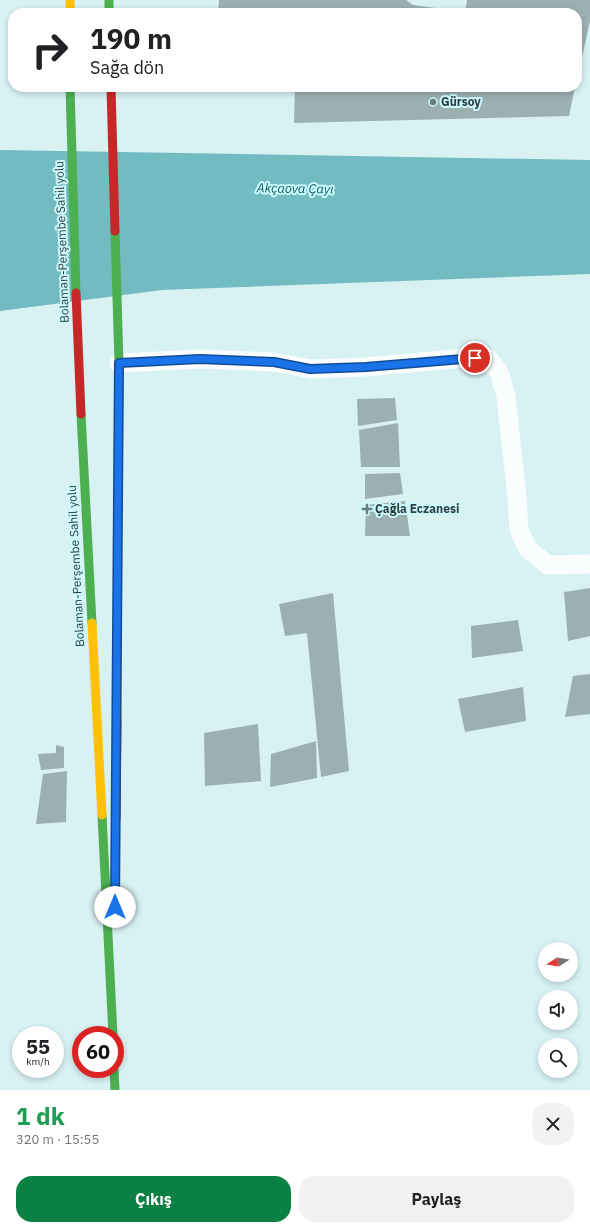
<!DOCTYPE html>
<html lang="tr">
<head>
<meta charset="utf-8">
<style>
  :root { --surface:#fff; --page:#f2f2f2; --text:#202124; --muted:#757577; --accent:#0b8043 }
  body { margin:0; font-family:"IBM Plex Sans",sans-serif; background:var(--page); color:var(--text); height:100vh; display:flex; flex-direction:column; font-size:15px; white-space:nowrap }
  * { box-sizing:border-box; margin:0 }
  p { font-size:13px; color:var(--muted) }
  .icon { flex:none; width:22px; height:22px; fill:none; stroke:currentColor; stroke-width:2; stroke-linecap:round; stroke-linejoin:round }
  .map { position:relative; height:1090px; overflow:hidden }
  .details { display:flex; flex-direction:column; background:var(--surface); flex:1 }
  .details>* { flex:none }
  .banner { position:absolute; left:8px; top:8px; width:574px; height:84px; border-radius:16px; box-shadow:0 2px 6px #0003; background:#fff; color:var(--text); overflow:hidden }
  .needle { width:26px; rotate:258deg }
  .buttons { position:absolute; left:538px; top:942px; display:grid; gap:8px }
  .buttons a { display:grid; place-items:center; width:40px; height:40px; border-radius:50%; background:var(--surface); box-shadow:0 2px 6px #0003; font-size:20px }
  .speed { position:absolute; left:12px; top:1026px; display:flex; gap:8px; font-size:20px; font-weight:700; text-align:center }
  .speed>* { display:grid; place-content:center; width:52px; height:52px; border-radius:50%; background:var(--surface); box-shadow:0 2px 6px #0003; line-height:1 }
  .speed small { font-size:10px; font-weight:400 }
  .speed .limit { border:6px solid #d22; background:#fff; color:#111 }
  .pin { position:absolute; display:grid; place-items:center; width:34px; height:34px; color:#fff; margin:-17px; border:2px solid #fff; border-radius:50%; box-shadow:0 1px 4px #0007 }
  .me { position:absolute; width:44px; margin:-22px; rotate:0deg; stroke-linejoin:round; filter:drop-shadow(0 0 3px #0008) }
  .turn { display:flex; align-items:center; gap:14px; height:84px; padding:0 16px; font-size:18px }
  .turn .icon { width:52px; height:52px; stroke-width:2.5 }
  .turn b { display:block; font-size:28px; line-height:34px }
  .round { display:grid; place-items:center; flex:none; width:42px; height:42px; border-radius:16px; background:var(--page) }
  .overview { display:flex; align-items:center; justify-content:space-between; height:68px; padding:0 16px }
  h1 { font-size:24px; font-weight:700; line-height:30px; color:#1e9e55 }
  .button { display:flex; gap:8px; margin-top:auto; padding:8px 16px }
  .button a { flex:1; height:46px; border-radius:16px; background:var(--accent); color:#fff; font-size:16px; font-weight:700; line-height:46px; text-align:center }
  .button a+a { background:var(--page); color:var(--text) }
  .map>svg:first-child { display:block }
</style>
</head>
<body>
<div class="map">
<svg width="590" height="1090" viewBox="0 0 590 1090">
  <rect width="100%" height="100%" fill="#d8f1f3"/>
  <path fill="#72bbc1" d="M0,150L590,160V274L162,290L0,311Z"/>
  <path fill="#9db0b1" d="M219,0H406L413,5L465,12L467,0H590V21L578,76L577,13H218Z
    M295,87H575L569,116L294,123Z
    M395,398L397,420L358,426L357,399Z
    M398,423L400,467H361L359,430Z
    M400,473L403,494L365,499V474Z
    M405,501L410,536H365L366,505Z
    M590,588V636L568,641L564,592Z
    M333,593L349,771L321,777L307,633L285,636L279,604Z
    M518,620L523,651L472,658L471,626Z
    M590,674V714L565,717L573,676Z
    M523,687L526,721L465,732L458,699Z
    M258,724L261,781L205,786L204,733Z
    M316,741L317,778L270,787L271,754Z
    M56,745L64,747V768L41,770L38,754L56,753Z
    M67,771L66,822L36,824L43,774Z"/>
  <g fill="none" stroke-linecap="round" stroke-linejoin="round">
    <path stroke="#f9fdfd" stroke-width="19" d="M119,363L200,359L274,362L311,369L366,367L464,358L487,357L499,372L506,396L517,497L519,530L528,549L548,565L590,564"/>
    <path stroke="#4caf50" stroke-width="9" d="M109,0V13
      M70,87L76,293
      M115,231L119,363L118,491
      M81,414L92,623
      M102,815L113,1035
      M114,1069L115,1090"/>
    <path stroke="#ffc107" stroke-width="9" d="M70,0V13
      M92,623L102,815
      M117,720L118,491"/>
    <path stroke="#c62828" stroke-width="9" d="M111,87L115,231
      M76,293L81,414
      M116,818L117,720"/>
  </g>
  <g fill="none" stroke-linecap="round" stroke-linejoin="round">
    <defs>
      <path id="route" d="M115,907L119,363L200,359L274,362L310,369L366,367L475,358"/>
    </defs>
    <use href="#route" stroke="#114b97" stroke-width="10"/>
    <use href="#route" stroke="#1a73e8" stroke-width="7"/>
  </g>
  <g fill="#697d7f" stroke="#cdfafe" stroke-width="1.5">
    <circle cx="433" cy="102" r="4"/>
    <path d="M365 503h4v4h4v4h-4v4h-4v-4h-4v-4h4z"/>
  </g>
  <g text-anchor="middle" stroke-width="4" stroke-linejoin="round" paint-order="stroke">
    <g font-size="12" font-weight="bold" fill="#2d3f40" stroke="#cdfafe" text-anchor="start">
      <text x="441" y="106">Gürsoy</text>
      <text x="375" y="513">Çağla Eczanesi</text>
    </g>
    <g font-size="12" fill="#2d3f40" stroke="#cdfafe">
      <text transform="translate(62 242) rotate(-92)" y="4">Bolaman-Perşembe Sahil yolu</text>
      <text transform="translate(76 566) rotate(-93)" y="4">Bolaman-Perşembe Sahil yolu</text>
    </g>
    <g font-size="13" font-style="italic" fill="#0a5d62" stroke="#cdfafe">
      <text transform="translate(295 188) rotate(1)" y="5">Akçaova Çayı</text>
    </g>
  </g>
</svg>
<div class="buttons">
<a><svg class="needle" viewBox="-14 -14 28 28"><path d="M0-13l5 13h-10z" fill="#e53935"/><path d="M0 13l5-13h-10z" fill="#757577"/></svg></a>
<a><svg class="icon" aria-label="sound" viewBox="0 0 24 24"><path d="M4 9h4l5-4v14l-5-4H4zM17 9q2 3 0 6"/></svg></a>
<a><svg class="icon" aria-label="search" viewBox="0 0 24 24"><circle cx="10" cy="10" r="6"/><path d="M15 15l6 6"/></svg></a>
</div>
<div class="speed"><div>55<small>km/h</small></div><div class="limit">60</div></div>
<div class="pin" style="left:475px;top:358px;background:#d93025"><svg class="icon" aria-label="arrive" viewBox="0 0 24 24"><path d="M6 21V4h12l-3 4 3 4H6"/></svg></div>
<svg class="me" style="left:115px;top:907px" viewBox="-20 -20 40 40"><circle r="19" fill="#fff"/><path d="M0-13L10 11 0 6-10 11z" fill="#1a73e8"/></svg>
<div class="banner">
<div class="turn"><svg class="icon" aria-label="right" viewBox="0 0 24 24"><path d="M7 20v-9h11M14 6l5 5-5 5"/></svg><div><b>190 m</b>Sağa dön</div></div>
</div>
</div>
<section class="details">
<div class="overview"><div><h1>1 dk</h1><p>320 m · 15:55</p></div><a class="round"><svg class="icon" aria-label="close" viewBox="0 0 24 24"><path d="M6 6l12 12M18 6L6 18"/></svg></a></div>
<div class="button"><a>Çıkış</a><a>Paylaş</a></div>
</section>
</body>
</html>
